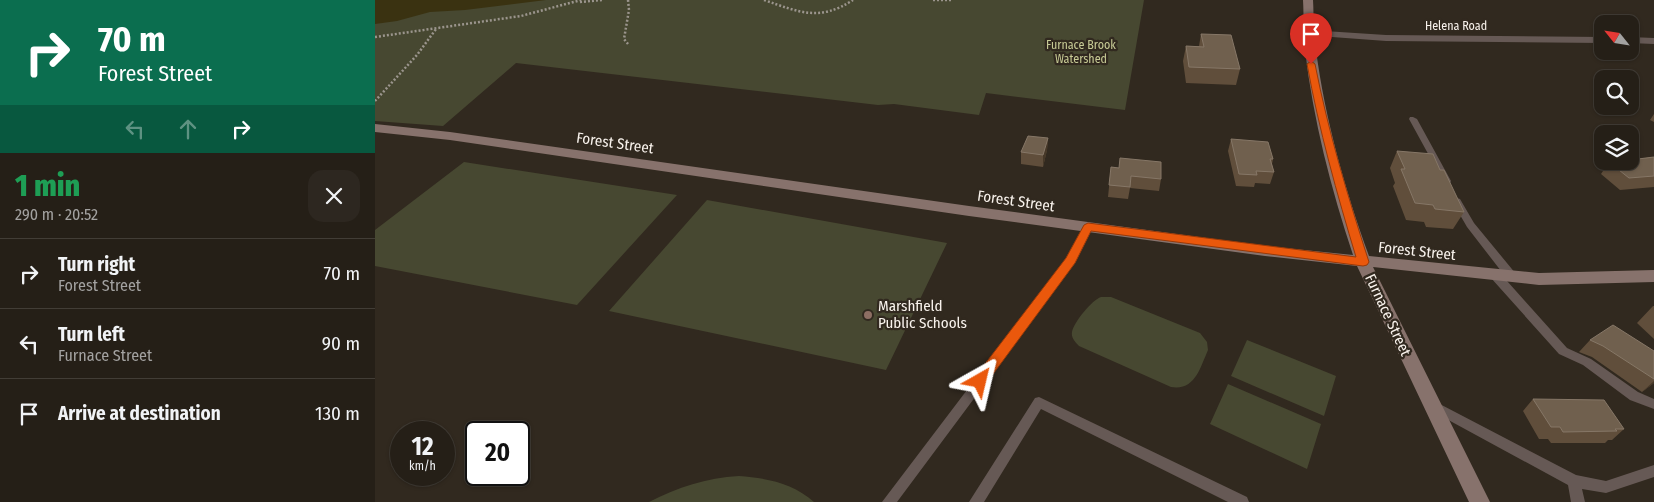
<!DOCTYPE html>
<html lang="en">
<head>
<meta charset="utf-8">
<style>
  :root { --surface:#251f17; --page:#2d2720; --text:#f1f3f6; --muted:#a3a2a1; --line:#423d36 }
  body { margin:0; font-family:"Fira Sans Condensed",sans-serif; background:var(--page); color:var(--text); height:100vh; display:flex; flex-direction:column; font-size:19px; white-space:nowrap }
  * { box-sizing:border-box; margin:0 }
  p { font-size:16px; color:var(--muted) }
  .icon { flex:none; width:28px; height:28px; fill:none; stroke:currentColor; stroke-width:2; stroke-linecap:round; stroke-linejoin:round }
  .map { position:relative; flex:1; overflow:hidden }
  .panel { display:flex; flex-direction:column; background:var(--surface); width:375px }
  .panel>* { flex:none }
  .guide { background:#0b6e4f; color:#fff; overflow:hidden }
  .needle { width:32px; rotate:300deg }
  .fabs { position:absolute; left:1219px; top:15px; display:grid; gap:10px }
  .fabs a { display:grid; place-items:center; width:45px; height:45px; border-radius:10px; background:var(--surface); box-shadow:0 1px 4px #0004,0 0 0 1px var(--line); font-size:25px }
  .speed { position:absolute; left:15px; top:421px; display:flex; gap:10px; font-size:25px; font-weight:700; text-align:center }
  .speed>* { display:grid; place-content:center; width:65px; height:65px; border-radius:50%; background:var(--surface); box-shadow:0 1px 4px #0004,0 0 0 1px var(--line); line-height:1 }
  .speed small { font-size:12px; font-weight:400 }
  .speed .limit { border:2px solid #111; border-radius:8px; background:#fff; color:#111 }
  .pin { position:absolute; display:grid; place-items:center; width:42px; height:42px; color:#fff; margin:-51px -21px; border-radius:50% 50% 50% 0; rotate:-45deg; box-shadow:0 0 5px #0007 }
  .pin .icon { rotate:45deg }
  .me { position:absolute; width:55px; margin:-28px; rotate:37deg; stroke-linejoin:round; filter:drop-shadow(0 0 4px #0008) }
  .turn { display:flex; align-items:center; gap:18px; height:105px; padding:0 15px; font-size:22px }
  .turn .icon { width:65px; height:65px; stroke-width:2.5 }
  .turn b { display:block; font-size:35px; line-height:42px }
  .lanes { display:flex; align-items:center; height:48px; padding:0 15px; background:#0003; justify-content:center; gap:25px; direction:ltr }
  .lanes .off { opacity:.35 }
  .round { display:grid; place-items:center; flex:none; width:52px; height:52px; border-radius:15px; background:var(--page) }
  .head { display:flex; align-items:center; justify-content:space-between; height:85px; padding:0 15px }
  h1 { font-size:30px; font-weight:800; line-height:38px; color:#1e9e55 }
  ul { padding:0; list-style:none }
  li { display:flex; align-items:center; gap:15px; height:70px; padding:0 15px; border-top:1px solid var(--line) }
  li div { flex:1 }
  li b { display:block; font-size:19px }
  li em { font-style:normal }
  main { display:flex; flex:1; min-height:0 }
  .map>svg:first-child { display:block }
</style>
</head>
<body>
<main>
<section class="panel">
<div class="guide">
<div class="turn"><svg class="icon" aria-label="right" viewBox="0 0 24 24"><path d="M7 20v-9h11M14 6l5 5-5 5"/></svg><div><b>70 m</b>Forest Street</div></div>
<div class="lanes"><svg class="icon off" aria-label="left" viewBox="0 0 24 24"><path d="M17 20v-9H6M10 6l-5 5 5 5"/></svg><svg class="icon off" aria-label="ahead" viewBox="0 0 24 24"><path d="M12 20V5M6 11l6-6 6 6"/></svg><svg class="icon" aria-label="right" viewBox="0 0 24 24"><path d="M7 20v-9h11M14 6l5 5-5 5"/></svg></div>
</div>
<div class="head"><div><h1>1 min</h1><p>290 m · 20:52</p></div><a class="round"><svg class="icon" aria-label="close" viewBox="0 0 24 24"><path d="M6 6l12 12M18 6L6 18"/></svg></a></div>
<ul>
<li><svg class="icon" aria-label="right" viewBox="0 0 24 24"><path d="M7 20v-9h11M14 6l5 5-5 5"/></svg><div><b>Turn right</b><p>Forest Street</p></div><em>70 m</em></li>
<li><svg class="icon" aria-label="left" viewBox="0 0 24 24"><path d="M17 20v-9H6M10 6l-5 5 5 5"/></svg><div><b>Turn left</b><p>Furnace Street</p></div><em>90 m</em></li>
<li><svg class="icon" aria-label="arrive" viewBox="0 0 24 24"><path d="M6 21V4h12l-3 4 3 4H6"/></svg><div><b>Arrive at destination</b></div><em>130 m</em></li>
</ul>
</section>
<div class="map">
<svg width="1279" height="502" viewBox="0 0 1279 502">
  <rect width="100%" height="100%" fill="#31291f"/>
  <path fill="#474831" d="M0,0H769L750,110L611,93L604,115L519,104L503,105L141,63L68,126L0,121Z
    M89,162L302,195L202,305L0,266V230Z
    M332,200L572,243L511,370L234,311Z
    M726,297H736L825,333L832,342L833,350C825,368 820,391 796,387L704,346C700,342 696,338 697,332C699,322 717,300 726,297Z
    M872,340L961,376L949,416L856,376Z
    M853,384L946,424L932,469L835,424Z
    M364,476C391,478 418,483 439,502H274C303,487 331,478 364,476Z"/>
  <path fill="#3a3211" d="M0,0H171L90,10L55,12L22,21L0,24Z"/>
  <g fill="none" stroke-linecap="round" stroke-linejoin="round">
    <path stroke="#9b958d" stroke-width="2.5" stroke-dasharray="2 2" stroke-linecap="butt" d="M253,0L254,10L249,39L253,44
      M389,0C424,12 444,22 478,0
      M558,0H577
      M205,2L227,0
      M0,37L146,16L206,0
      M0,101L42,55L61,29"/>
    <path fill="#665955" fill-rule="evenodd" d="M1035,117H1038L1042,119L1076,181L1075,183L1072,184L1068,181L1034,119Z
      M1082,198L1085,199L1099,223L1141,274L1142,277L1141,280H1133L1092,227L1077,201Z
      M713,224L718,227L700,263L522,502H507L692,258L708,227Z
      M1120,271L1124,272L1192,348L1216,359L1263,392L1279,399V409L1255,400L1208,365L1184,354L1116,278L1115,275L1116,272Z
      M664,397L872,497L874,502H853L666,409L609,502H594L660,398Z
      M1059,401L1201,475L1231,481L1279,465V477L1231,493L1207,489L1210,502H1196L1193,485L1055,410L1053,406L1055,402Z"/>
    <path fill="#665955" fill-rule="evenodd" d="M934,30L1011,35L1228,37V43L1011,41L930,35L929,33Z
      M1255,37L1279,38V44L1255,43Z"/>
    <path fill="#87726c" fill-rule="evenodd" d="M928,0H938C939,16 938,33 941,50C950,119 970,190 994,256L1164,273L1279,270V282L1164,285L998,267L1115,502H1094L982,266L890,256L594,216L75,140L0,132V124L75,132L594,206L890,246L978,255C956,189 938,119 930,50C928,33 929,16 928,0Z"/>
  </g>
  <path fill="#604e3b" d="M826,34L865,69L861,85L811,83L808,61L811,46H824Z
    M1279,114V122L1275,120Z
    M673,138L672,150L668,167L646,164V152Z
    M856,139L898,159L897,164L899,172L895,184L880,183L879,187L861,186L853,151Z
    M1022,151L1065,170L1089,212L1078,229L1051,227L1049,222L1031,220L1018,186L1020,183L1015,168Z
    M1279,157V187L1245,190L1226,174L1234,162Z
    M736,167L744,168L786,179L784,191L755,188L753,199L733,197Z
    M1278,306H1279V339L1262,323Z
    M1215,340L1279,351V383L1267,392L1217,357L1204,352Z
    M1158,399L1249,429L1237,440H1233L1230,443H1176L1173,439H1164L1148,411Z"/>
  <path fill="#463828" d="M673,138L672,150L668,167V155Z
    M1279,381V383L1267,392Z"/>
  <path fill="#70604e" stroke="#867767" d="M826,34L856,35L865,69L814,67L811,46L829,47Z
    M653,136L673,138L668,155L646,152Z
    M856,139L893,142L898,159H895L899,172L881,171L882,175L864,174Z
    M1022,151L1058,154L1065,170H1069L1089,212L1060,209L1058,205L1040,203L1026,169H1030Z
    M1279,157V176L1254,178L1234,162L1255,161V160Z
    M745,158L786,162V179L756,176L755,187L734,185L736,167L744,168Z
    M1238,325L1279,351V379L1228,346L1215,340Z
    M1158,399L1229,400L1249,429H1240L1242,431L1188,432L1185,427H1176Z"/>
  <path fill="#ea580c" stroke="#983908" d="M936,61L940,64C953,131 973,197 994,262L992,265L988,266L716,231L700,263L610,385L605,387L600,385L598,381L600,377L691,258L709,225L713,223L981,257C962,194 944,130 932,64Z"/>
  <circle fill="#8d6e63" stroke="#31291f" stroke-width="2" cx="493" cy="315" r="5"/>
  <g text-anchor="middle" stroke-width="4.5" stroke-linejoin="round" paint-order="stroke">
    <g font-size="12" fill="#f9f3ed" stroke="#31291f">
      <text x="1081" y="30">Helena Road</text>
    </g>
    <g font-size="12" fill="#c7ca95" stroke="#31291f">
      <text x="706" y="49">Furnace Brook<tspan x="706" dy="14">Watershed</tspan></text>
    </g>
    <g font-size="15" fill="#f9f3ed" stroke="#31291f">
      <text transform="translate(240 143) rotate(8)" y="5">Forest Street</text>
      <text transform="translate(641 201) rotate(8)" y="5">Forest Street</text>
      <text transform="translate(1042 251) rotate(6)" y="5">Forest Street</text>
      <text transform="translate(1013 315) rotate(65)" y="5">Furnace Street</text>
    </g>
    <g font-size="15" fill="#f9f3ed" stroke="#31291f" text-anchor="start">
      <text x="503" y="311">Marshfield<tspan x="503" dy="17">Public Schools</tspan></text>
    </g>
  </g>
</svg>
<div class="fabs">
<a><svg class="needle" viewBox="-14 -14 28 28"><path d="M0-13l5 13h-10z" fill="#e53935"/><path d="M0 13l5-13h-10z" fill="#a3a2a1"/></svg></a>
<a><svg class="icon" aria-label="search" viewBox="0 0 24 24"><circle cx="10" cy="10" r="6"/><path d="M15 15l6 6"/></svg></a>
<a><svg class="icon" aria-label="layers" viewBox="0 0 24 24"><path d="M12 4l9 5-9 5-9-5zM3 14l9 5 9-5"/></svg></a>
</div>
<div class="speed"><div>12<small>km/h</small></div><div class="limit">20</div></div>
<div class="pin" style="left:936px;top:64px;background:#d93025"><svg class="icon" aria-label="arrive" viewBox="0 0 24 24"><path d="M6 21V4h12l-3 4 3 4H6"/></svg></div>
<svg class="me" style="left:605px;top:381px" viewBox="-20 -20 40 40"><path d="M0-17L14 15 0 8-14 15z" fill="#ea580c" stroke="#fff" stroke-width="4"/></svg>
</div>
</main>
</body>
</html>
